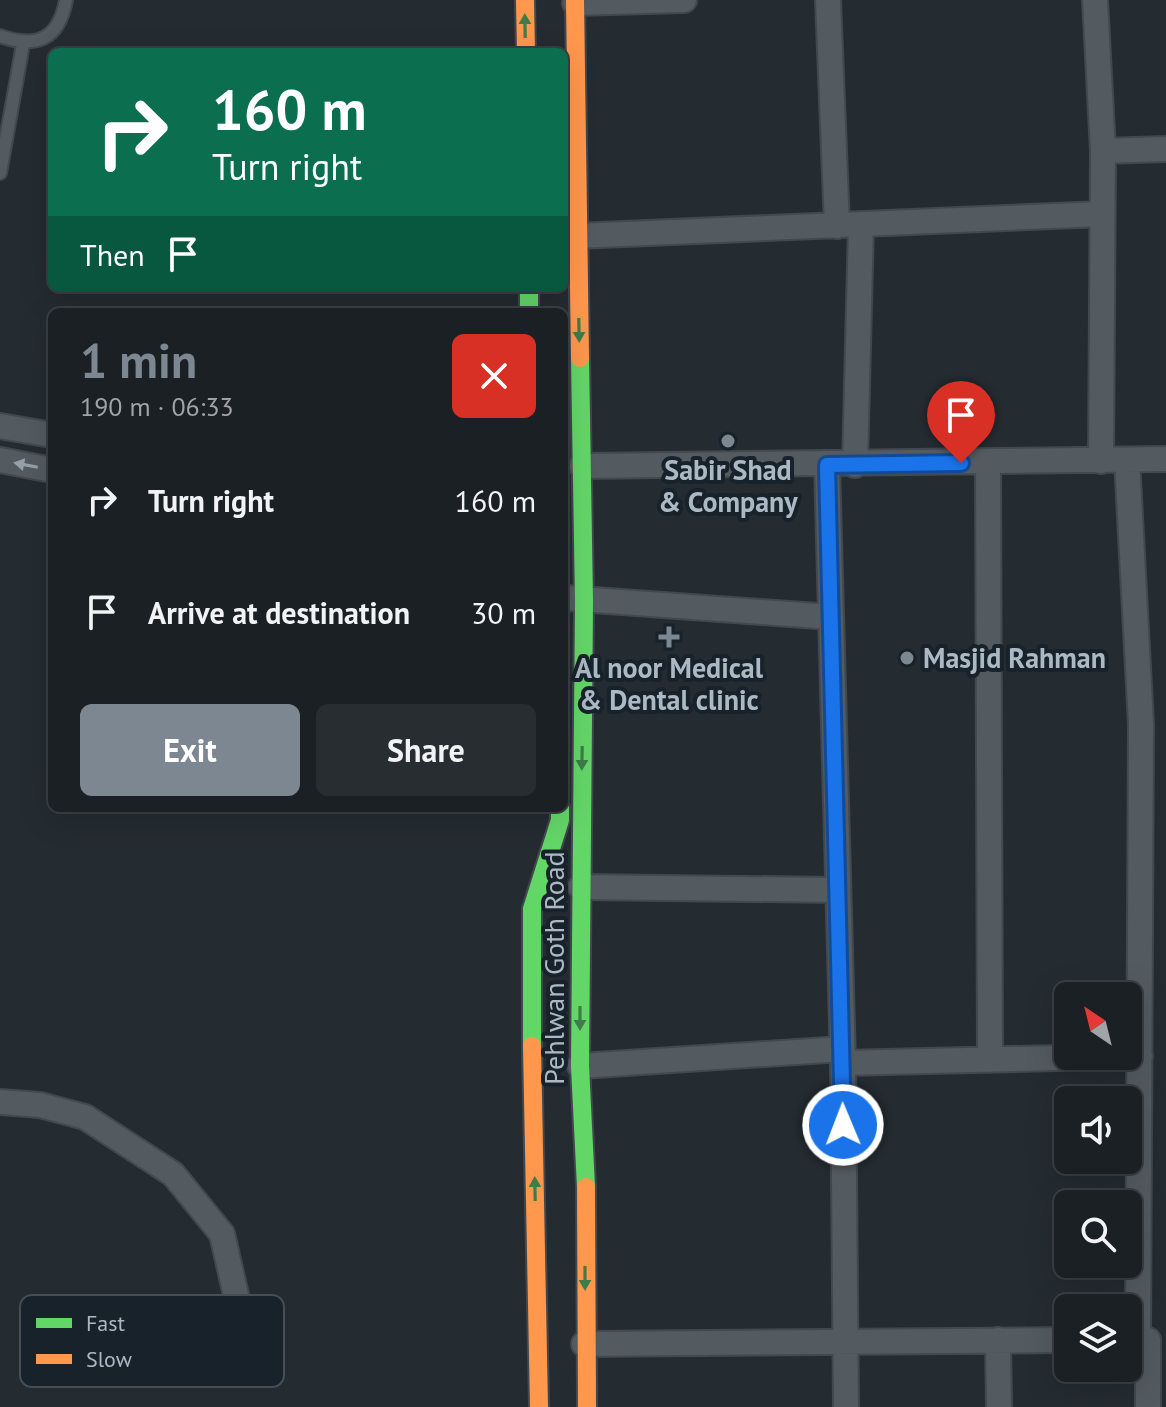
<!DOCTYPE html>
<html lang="en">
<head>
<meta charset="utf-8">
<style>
  :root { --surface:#1b2025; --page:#282d32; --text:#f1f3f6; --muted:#a0a3a7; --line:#393e42; --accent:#7c8791 }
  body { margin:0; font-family:"PT Sans",sans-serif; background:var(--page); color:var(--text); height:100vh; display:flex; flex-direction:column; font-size:30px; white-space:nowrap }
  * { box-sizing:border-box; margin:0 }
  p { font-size:26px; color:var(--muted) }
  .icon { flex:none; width:44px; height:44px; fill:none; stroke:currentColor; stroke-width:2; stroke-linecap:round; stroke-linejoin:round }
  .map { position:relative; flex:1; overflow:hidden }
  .details { position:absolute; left:48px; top:308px; width:520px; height:504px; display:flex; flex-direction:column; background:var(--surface); border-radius:12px; box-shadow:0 8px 32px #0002,0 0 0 2px var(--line) }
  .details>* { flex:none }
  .banner { position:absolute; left:48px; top:48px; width:520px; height:244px; border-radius:12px; box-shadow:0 8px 32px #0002,0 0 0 2px var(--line); background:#0b6e4f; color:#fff; overflow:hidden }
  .needle { width:52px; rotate:325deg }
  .controls { position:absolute; left:1054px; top:982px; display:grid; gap:16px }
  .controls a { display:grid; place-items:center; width:88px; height:88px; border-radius:12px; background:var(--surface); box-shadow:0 8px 32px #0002,0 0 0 2px var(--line); font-size:40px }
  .pin { position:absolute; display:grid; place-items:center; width:68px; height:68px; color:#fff; margin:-82px -34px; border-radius:50% 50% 50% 0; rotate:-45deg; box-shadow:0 0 8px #0007 }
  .pin .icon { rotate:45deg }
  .me { position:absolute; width:88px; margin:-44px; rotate:359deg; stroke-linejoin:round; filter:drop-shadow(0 0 6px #0008) }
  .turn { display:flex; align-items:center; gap:28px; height:168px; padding:0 32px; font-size:36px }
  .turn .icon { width:104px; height:104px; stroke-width:2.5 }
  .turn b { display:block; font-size:56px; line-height:68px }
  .then { display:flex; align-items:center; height:76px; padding:0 32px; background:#0003; gap:16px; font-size:30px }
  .round { display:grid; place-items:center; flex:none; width:84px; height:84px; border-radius:12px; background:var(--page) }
  .summary { display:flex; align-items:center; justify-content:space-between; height:136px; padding:0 32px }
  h1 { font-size:48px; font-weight:600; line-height:60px; color:var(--accent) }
  .primary-button { display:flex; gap:16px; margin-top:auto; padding:16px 32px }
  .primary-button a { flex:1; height:92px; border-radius:12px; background:var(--accent); color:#fff; font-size:32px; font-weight:600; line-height:92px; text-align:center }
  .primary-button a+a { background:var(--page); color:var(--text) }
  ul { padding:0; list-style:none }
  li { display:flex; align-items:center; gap:24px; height:112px; padding:0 32px }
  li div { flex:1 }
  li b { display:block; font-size:30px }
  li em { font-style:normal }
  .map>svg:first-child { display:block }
</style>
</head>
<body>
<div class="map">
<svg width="1166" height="1407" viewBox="0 0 1166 1407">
  <rect width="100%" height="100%" fill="#242b31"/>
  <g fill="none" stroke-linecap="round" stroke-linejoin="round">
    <defs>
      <path id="lane" d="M0,36C37,49 59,39 66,0
        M0,173L23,44"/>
      <path id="street" d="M828,0L837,226
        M1095,0L1103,151L1101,461
        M575,3L684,0
        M1103,151L1166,149
        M576,236L1102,214
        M0,426L52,435
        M0,460L52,470
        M1127,460L1141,724L1138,1340
        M988,462L990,1060
        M827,465L843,1063L846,1407
        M855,465L861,225
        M582,466L1166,459
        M566,598L831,617
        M581,887L837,890
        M843,1063L1140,1056
        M580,1066L842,1049
        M0,1102L40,1105L85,1117L173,1174L222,1234L247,1343
        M998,1340L999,1407
        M1148,1340V1407
        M584,1344L1068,1340"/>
      <path id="fast" d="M529,288V312
        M580,358L584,601L580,1066L586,1187
        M532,1046V909L560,820V808"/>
      <path id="slow" d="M525,0L526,52
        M575,0L580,358
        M532,1046L539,1407
        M586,1187L587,1407"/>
    </defs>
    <use href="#lane" stroke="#41484e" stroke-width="16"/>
    <use href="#street" stroke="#41484e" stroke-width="28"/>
    <use href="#fast" stroke="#41484e" stroke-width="22"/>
    <use href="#slow" stroke="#41484e" stroke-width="22"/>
    <use href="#lane" stroke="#535a60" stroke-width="12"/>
    <use href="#street" stroke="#535a60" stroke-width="24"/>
    <use href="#fast" stroke="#63d668" stroke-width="18"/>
    <use href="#slow" stroke="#ff974d" stroke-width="18"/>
  </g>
  <defs><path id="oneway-solid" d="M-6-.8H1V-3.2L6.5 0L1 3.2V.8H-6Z" transform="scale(2)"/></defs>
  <g fill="#3e7c4a">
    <use href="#oneway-solid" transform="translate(525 26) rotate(-91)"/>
    <use href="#oneway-solid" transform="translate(579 330) rotate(89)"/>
    <use href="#oneway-solid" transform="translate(582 758) rotate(91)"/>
    <use href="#oneway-solid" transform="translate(580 1018) rotate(90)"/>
    <use href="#oneway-solid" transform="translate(535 1189) rotate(-91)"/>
    <use href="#oneway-solid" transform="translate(585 1278) rotate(90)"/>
  </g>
  <use fill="#96a1ab" href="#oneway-solid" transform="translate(26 465) rotate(-169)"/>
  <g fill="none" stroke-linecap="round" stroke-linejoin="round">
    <defs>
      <path id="route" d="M843,1125L827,465L961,463"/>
    </defs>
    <use href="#route" stroke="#114b97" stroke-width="20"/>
    <use href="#route" stroke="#1a73e8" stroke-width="14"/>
  </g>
  <g fill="#7c8791" stroke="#18222b" stroke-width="3">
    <circle cx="728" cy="441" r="8"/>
    <path d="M665 625h8v8h8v8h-8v8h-8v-8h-8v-8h8z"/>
    <circle cx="907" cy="658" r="8"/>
  </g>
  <g text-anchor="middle" stroke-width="8" stroke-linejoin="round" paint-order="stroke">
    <g font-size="28" font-weight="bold" fill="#acb9c4" stroke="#18222b">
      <text x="728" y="480">Sabir Shad<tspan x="728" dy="32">&amp; Company</tspan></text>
      <text x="923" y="668" text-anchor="start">Masjid Rahman</text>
      <text x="669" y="678">Al noor Medical<tspan x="669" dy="32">&amp; Dental clinic</tspan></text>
    </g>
    <g font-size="28" fill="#acb9c4" stroke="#18222b">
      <text transform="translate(554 968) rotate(-90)" y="10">Pehlwan Goth Road</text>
    </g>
  </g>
  <rect x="20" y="1295" width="264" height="92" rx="12" fill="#18222b" stroke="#444f59" stroke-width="2"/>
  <rect x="36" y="1318" width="36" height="10" fill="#63d668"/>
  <rect x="36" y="1354" width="36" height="10" fill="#ff974d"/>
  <g font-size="22" fill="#acb9c4">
    <text x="86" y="1331">Fast</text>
    <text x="86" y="1367">Slow</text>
  </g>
</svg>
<div class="controls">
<a><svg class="needle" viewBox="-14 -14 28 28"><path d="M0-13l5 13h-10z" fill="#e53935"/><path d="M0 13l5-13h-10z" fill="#a0a3a7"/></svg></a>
<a><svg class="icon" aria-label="sound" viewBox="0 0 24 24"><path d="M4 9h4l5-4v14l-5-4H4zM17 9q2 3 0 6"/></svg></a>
<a><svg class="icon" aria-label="search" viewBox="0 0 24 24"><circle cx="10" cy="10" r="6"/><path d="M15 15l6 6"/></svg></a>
<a><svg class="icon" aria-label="layers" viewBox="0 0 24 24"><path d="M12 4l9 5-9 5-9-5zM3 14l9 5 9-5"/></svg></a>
</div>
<div class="pin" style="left:961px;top:463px;background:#d93025"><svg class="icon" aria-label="arrive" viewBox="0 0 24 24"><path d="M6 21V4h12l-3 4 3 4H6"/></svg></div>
<svg class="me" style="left:843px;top:1125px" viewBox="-20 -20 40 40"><circle r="17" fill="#1a73e8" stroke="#fff" stroke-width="3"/><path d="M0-11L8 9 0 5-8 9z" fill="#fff"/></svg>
<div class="banner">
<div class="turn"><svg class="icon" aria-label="right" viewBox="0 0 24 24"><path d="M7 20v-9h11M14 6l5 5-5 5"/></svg><div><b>160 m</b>Turn right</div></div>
<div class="then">Then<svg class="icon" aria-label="arrive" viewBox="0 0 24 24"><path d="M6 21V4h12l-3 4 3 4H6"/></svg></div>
</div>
<section class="details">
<div class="summary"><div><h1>1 min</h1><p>190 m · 06:33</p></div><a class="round" style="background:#d93025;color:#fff"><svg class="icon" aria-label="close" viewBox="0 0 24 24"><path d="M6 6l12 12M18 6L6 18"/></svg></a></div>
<ul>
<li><svg class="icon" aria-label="right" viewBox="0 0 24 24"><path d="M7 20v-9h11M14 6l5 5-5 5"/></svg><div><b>Turn right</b></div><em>160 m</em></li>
<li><svg class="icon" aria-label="arrive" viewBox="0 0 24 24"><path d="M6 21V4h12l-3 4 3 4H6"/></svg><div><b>Arrive at destination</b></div><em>30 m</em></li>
</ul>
<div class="primary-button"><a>Exit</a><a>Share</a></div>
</section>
</div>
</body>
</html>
